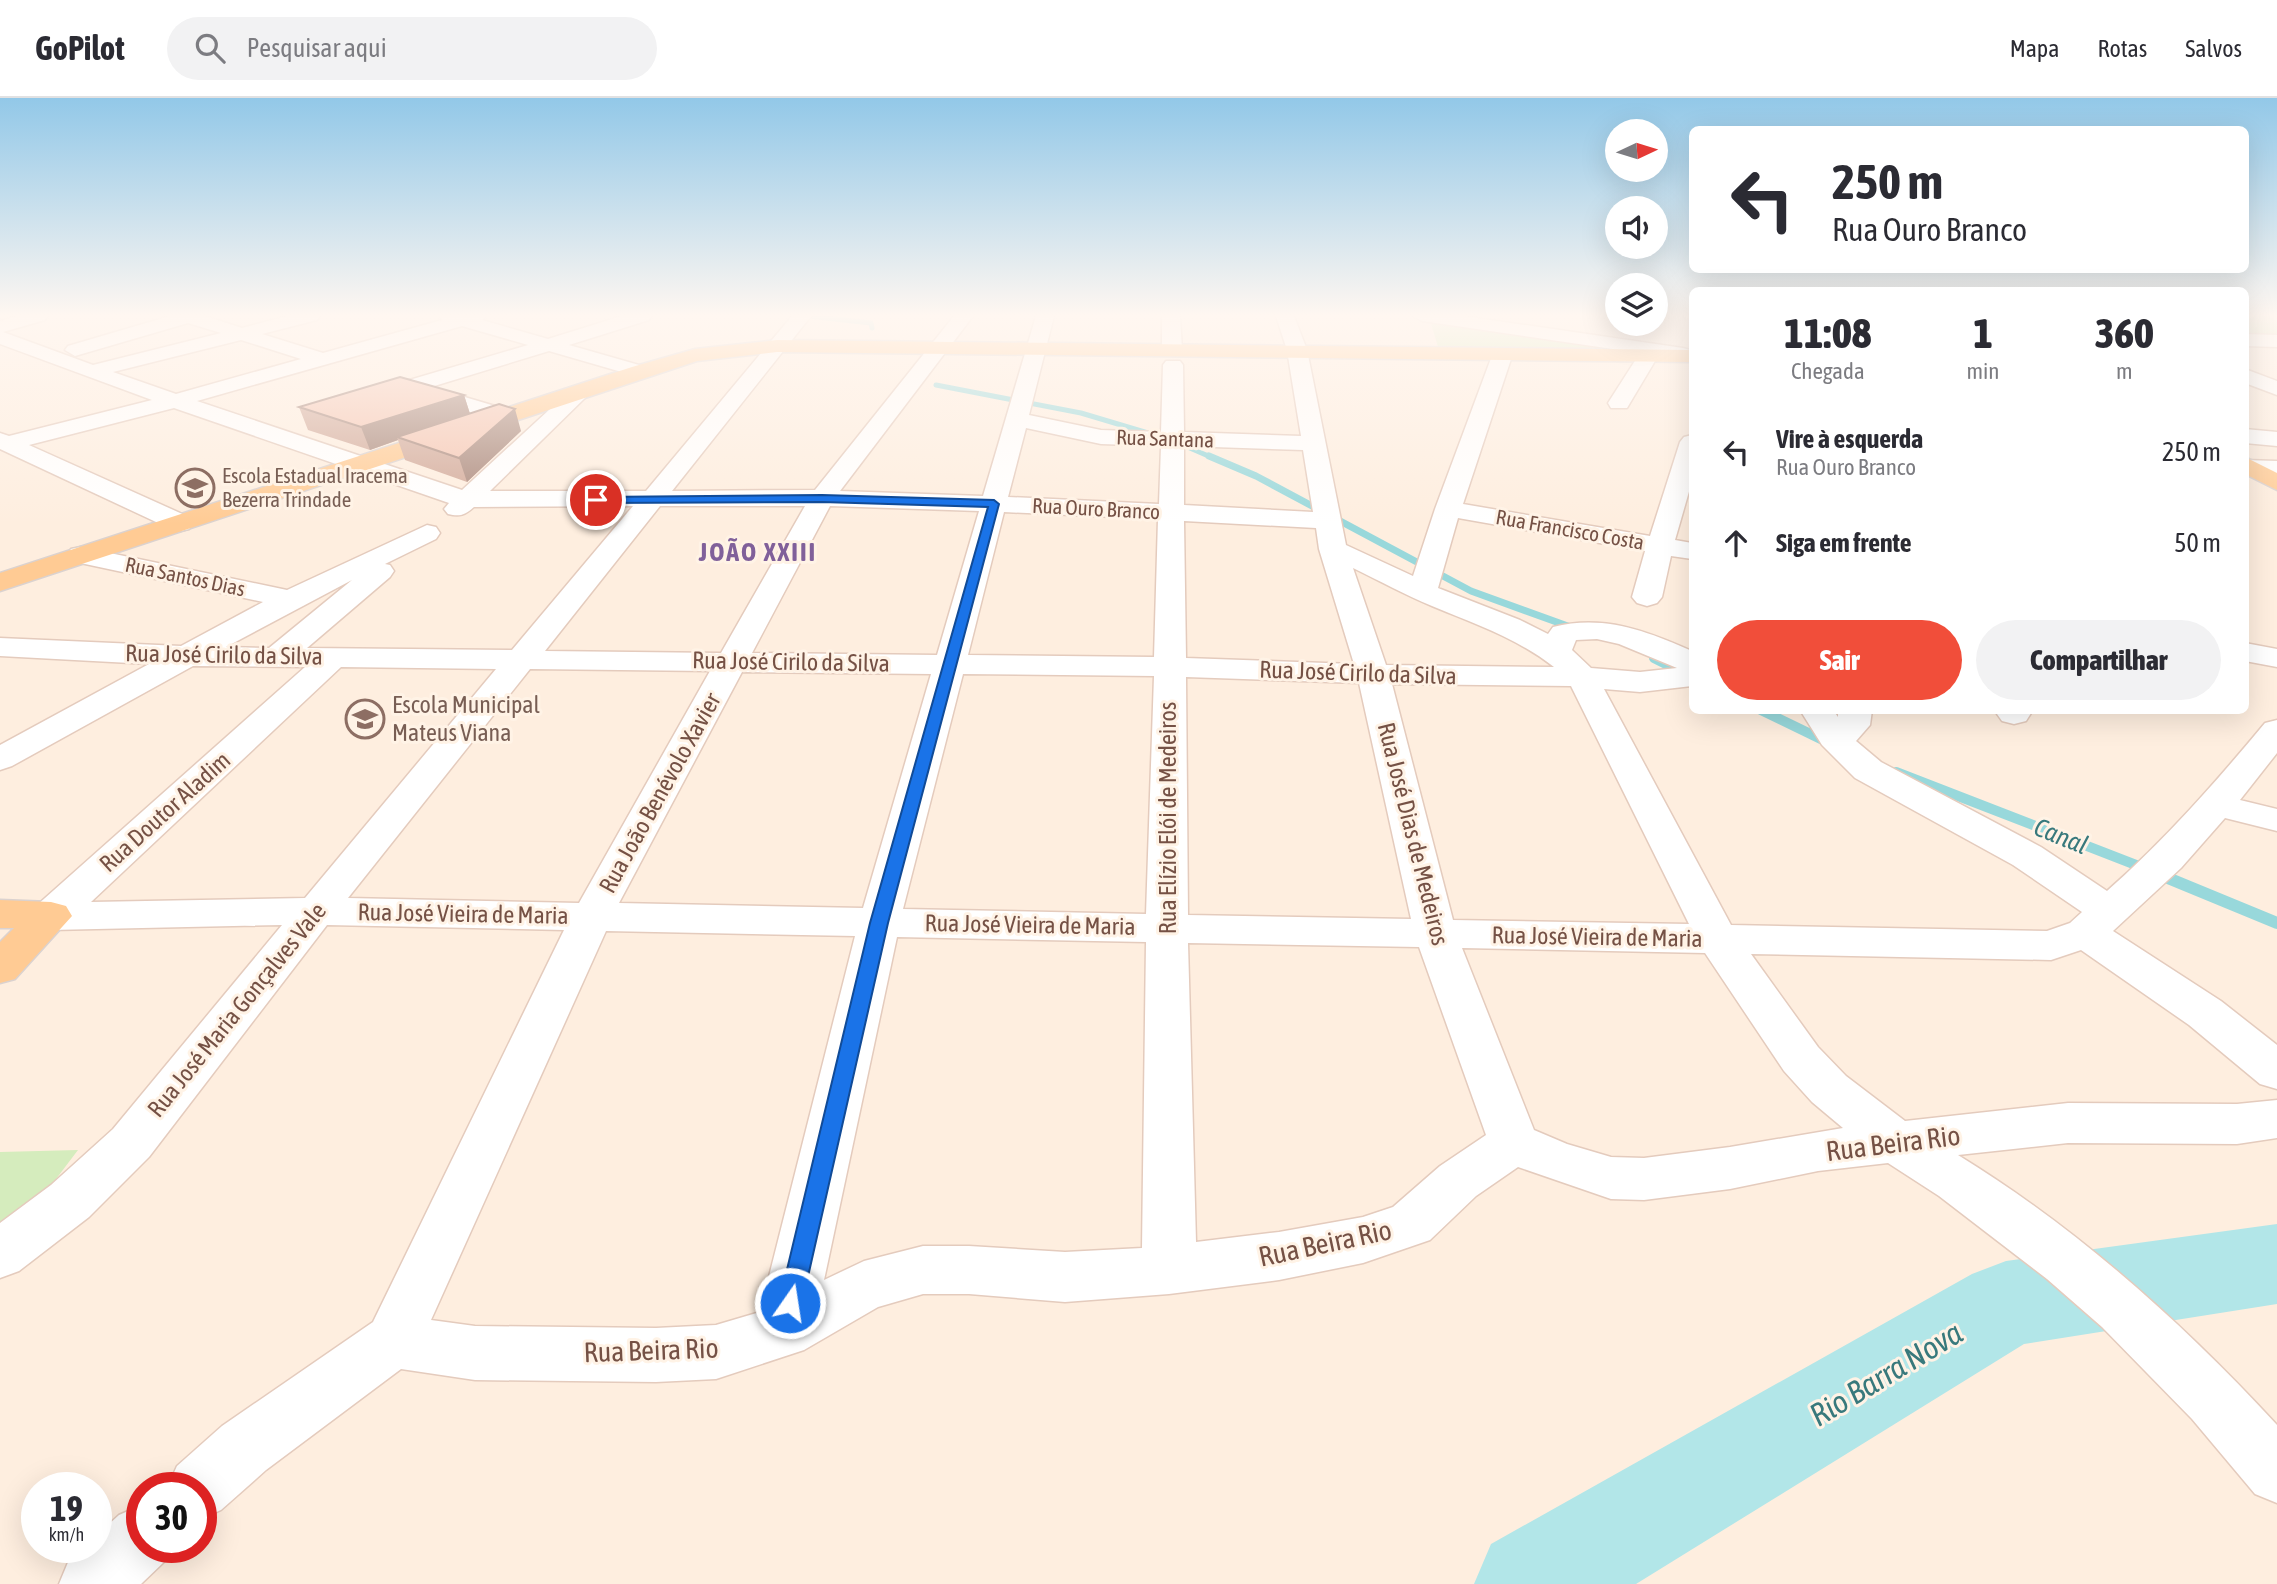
<!DOCTYPE html>
<html lang="pt">
<head>
<meta charset="utf-8">
<style>
  :root { --surface:#fff; --page:#f2f2f3; --text:#2b2b33; --muted:#7c7c81; --line:#e1e1e2; --accent:#f14e3a }
  body { margin:0; font-family:"Asap Condensed",sans-serif; background:var(--page); color:var(--text); height:100vh; display:flex; flex-direction:column; font-size:26px; white-space:nowrap }
  * { box-sizing:border-box; margin:0 }
  p { font-size:23px; color:var(--muted) }
  .icon { flex:none; width:38px; height:38px; fill:none; stroke:currentColor; stroke-width:2; stroke-linecap:round; stroke-linejoin:round }
  .map { position:relative; flex:1; overflow:hidden }
  .sheet { position:absolute; left:1689px; top:189px; width:560px; height:427px; display:flex; flex-direction:column; background:var(--surface); border-radius:10px; box-shadow:0 7px 28px #0002 }
  .sheet>* { flex:none }
  .top-card { position:absolute; left:1689px; top:28px; width:560px; height:147px; border-radius:10px; box-shadow:0 7px 28px #0002; background:#fff; color:var(--text); overflow:hidden }
  .needle { width:46px; rotate:86deg }
  .controls { position:absolute; left:1605px; top:21px; display:grid; gap:14px }
  .controls a { display:grid; place-items:center; width:63px; height:63px; border-radius:50%; background:var(--surface); box-shadow:0 7px 28px #0002; font-size:35px }
  .speed { position:absolute; left:21px; top:1374px; display:flex; gap:14px; font-size:35px; font-weight:700; text-align:center }
  .speed>* { display:grid; place-content:center; width:91px; height:91px; border-radius:50%; background:var(--surface); box-shadow:0 7px 28px #0002; line-height:1 }
  .speed small { font-size:18px; font-weight:400 }
  .speed .limit { border:10px solid #d22; background:#fff; color:#111 }
  .pin { position:absolute; display:grid; place-items:center; width:60px; height:60px; color:#fff; margin:-30px; border:4px solid #fff; border-radius:50%; box-shadow:0 2px 7px #0007 }
  .me { position:absolute; width:77px; margin:-38px; rotate:13deg; stroke-linejoin:round; filter:drop-shadow(0 0 5px #0008) }
  .turn { display:flex; align-items:center; gap:24px; height:147px; padding:0 28px; font-size:32px }
  .turn .icon { width:91px; height:91px; stroke-width:2.5 }
  .turn b { display:block; font-size:49px; line-height:60px }
  .eta { display:flex; justify-content:space-evenly; align-items:center; height:119px; text-align:center }
  .eta b { font-size:42px; font-weight:800; line-height:49px }
  .button { display:flex; gap:14px; margin-top:auto; padding:14px 28px }
  .button a { flex:1; height:80px; border-radius:42px; background:var(--accent); color:#fff; font-size:28px; font-weight:800; line-height:80px; text-align:center }
  .button a+a { background:var(--page); color:var(--text) }
  ul { padding:0; list-style:none }
  li { display:flex; align-items:center; gap:21px; height:91px; padding:0 28px }
  li div { flex:1 }
  li b { display:block; font-size:26px }
  li em { font-style:normal }
  header { display:flex; align-items:center; gap:42px; box-sizing:border-box; height:98px; padding:0 35px; background:var(--surface); border-bottom:2px solid var(--line) }
  header strong { font-size:33px }
  nav { display:flex; gap:38px; margin-inline-start:auto; font-size:24px }
  .search { width:490px; height:63px; background:var(--page); display:flex; align-items:center; gap:18px; box-sizing:border-box; padding:0 24px; border-radius:38px; color:var(--muted); font-size:26px }
  .map>svg:first-child { display:block }
</style>
</head>
<body>
<header>
<strong>GoPilot</strong>
<div class="search"><svg class="icon" aria-label="search" viewBox="0 0 24 24"><circle cx="10" cy="10" r="6"/><path d="M15 15l6 6"/></svg>Pesquisar aqui</div>
<nav><a>Mapa</a><a>Rotas</a><a>Salvos</a></nav>
</header>
<div class="map">
<svg width="2277" height="1486" viewBox="0 0 2277 1486">
  <rect width="100%" height="100%" fill="#feeedf"/>
  <path fill="#d5ecbd" d="M2245,218H2268L2277,223V240L2245,239Z
    M1430,222L1629,251L1438,249Z
    M78,1052L34,1110L0,1129V1054Z"/>
  <g fill="none" stroke-linecap="round" stroke-linejoin="round">
    <path stroke="#98d8db" stroke-width="5" d="M808,218L871,225L872,230
      M936,287L1081,315L1158,338
      M1176,344L1213,360"/>
    <path stroke="#98d8db" stroke-width="7" d="M1209,358L1256,378L1471,493L1576,531"/>
    <path stroke="#98d8db" stroke-width="10" d="M1654,560L1692,579
      M1761,612L1829,645
      M1896,674L2167,779"/>
    <path stroke="#98d8db" stroke-width="12" d="M2163,778L2277,825"/>
    <path fill="#b2e6e8" fill-rule="evenodd" d="M2277,1126V1206L2024,1246L1636,1486H1474L1491,1446L1972,1176L2006,1163Z"/>
    <defs>
      <path id="minor" d="M17,218H48L45,222L3,234L93,267L221,235L188,225L75,258L65,252L68,248L170,218H205L242,230L287,218H320L317,222L262,236L323,255L442,222L440,218H485L482,222L548,241L622,218H652L649,222L569,247L646,269L649,273L646,277H632L549,253L431,289L512,313L515,318L512,323L504,325L409,296L370,307L362,306L359,301L362,296L528,247L462,228L197,303L462,392L575,288H589L593,292L589,296L490,393H646L792,218H811L672,393L815,392L954,218H973L840,393L983,398L1036,218H1054L1029,317L1101,332L1161,334L1163,267L1166,263H1180L1183,267L1184,334L1301,338L1287,252L1276,218H1294L1307,252L1346,447L1413,478L1435,411L1493,255L1496,251H1510L1513,255L1463,406L1650,438L1680,344L1684,339L1692,337V383L1675,442L1692,445V461L1671,458L1662,499L1657,505L1647,508L1637,505L1632,499L1645,453L1458,420L1438,490L1520,522L1548,536L1553,529C1603,516 1647,533 1692,553V588L1640,594L1604,591L1731,827L2047,833L2070,825L2082,814L2013,767L1855,680L1822,647L1800,612H1833L1838,619V612H1872L1870,627L1856,643L1881,664L2041,749L2107,793C2166,741 2215,685 2265,625L2277,622V655L2240,702L2277,711V733L2225,720L2181,770L2113,833L2221,903L2277,947V991L2260,986L2189,927L2081,852L2051,862L1751,856L1818,949L1846,978L1905,1023L2068,1005L2237,1006L2277,1002V1040L2237,1046L2068,1045L1958,1057C2077,1130 2183,1225 2277,1327V1405L2255,1396L2192,1321L2102,1229L2047,1181L1939,1098L1888,1065L1818,1073L1730,1091L1644,1102L1611,1101L1518,1069L1476,1098L1430,1142L1363,1165L1279,1182L1169,1196L1065,1204L969,1196H923L878,1209L804,1252L716,1281L656,1284L475,1282L401,1271L266,1372L221,1412L201,1421V1390H167L177,1368L222,1328L373,1224L564,832L327,827L149,1059L89,1119L19,1173L0,1180V1125L51,1087L113,1031L282,827L51,832L36,828L30,818L36,808L305,569L193,568L12,668L0,672V647L149,566L0,558V540L181,548L263,504L71,463L67,457L71,451L81,449L287,492L427,427L436,429L440,435L436,441L385,466L390,467L394,473L390,479L307,550L512,552L633,408L474,409C465,417 460,419 448,416L444,411L449,405L174,310L29,347L189,419L193,425L189,431L180,433L171,431L0,351V335L9,338L152,302L0,246V223ZM241,242L301,261L176,296L113,274ZM1026,330L1101,346L1161,348L1159,406L1008,399ZM1184,348L1303,352L1313,414L1184,407ZM660,408H805L721,555L545,553ZM830,408L979,413L937,557L752,555ZM1004,414L1158,421L1154,559L968,557ZM1184,423L1316,430L1319,451L1354,566L1186,560ZM1353,470C1380,483 1405,497 1432,508C1475,526 1517,540 1554,569L1386,567ZM352,482L269,550L226,549ZM1597,541L1619,546L1677,570L1640,574L1591,570L1572,552L1576,542ZM341,569L496,571L305,800L91,804ZM530,571L710,573L579,805L348,800ZM742,574L931,576L863,810L619,805ZM963,576L1154,578L1146,816L903,811ZM1186,579L1359,585L1411,821L1188,817ZM1392,586L1571,588L1689,826L1453,822ZM606,833L855,838L760,1214L716,1227L656,1230L475,1228L431,1222ZM897,839L1146,844L1142,1150L1065,1154L969,1148H923L864,1163L824,1182ZM1188,845L1419,849L1486,1037L1440,1068L1393,1109L1363,1119L1279,1134L1196,1144ZM1462,850L1705,855L1784,973L1812,1004L1843,1030L1730,1049L1644,1060L1611,1059L1567,1046L1534,1032Z
        M1162,218H1180L1182,252L1179,256H1165L1162,252Z
        M1413,218H1463L1683,250L1690,252L1692,257L1683,262L1658,258L1627,310H1611L1608,305L1640,255L1422,223Z
        M2245,236L2277,237V249L2245,248Z
        M2245,271L2277,283V297L2245,285Z
        M2245,331L2277,334V348L2245,345Z
        M2245,362L2277,363V377L2245,376Z
        M2245,545L2277,551V569L2245,563Z
        M2000,612H2033L2026,623L2014,626L2002,623L1997,616Z
        M142,1407V1449H171L165,1463L141,1486H59L69,1462L84,1449H96V1438L119,1417Z"/>
      <path id="major" d="M777,242L1692,252V264L777,254L697,263L0,493V475L632,269L695,251Z
        M2245,359L2277,375V392L2245,376Z
        M0,802L51,804L66,808L72,818L15,881L0,885V844L14,830H0Z"/>
    </defs>
    <use href="#minor" stroke="#e4cbbd" stroke-width="3"/>
    <use href="#major" stroke="#dbd2cf" stroke-width="3"/>
    <use href="#minor" fill="#fff" fill-rule="evenodd"/>
    <use href="#major" fill="#ffcb94" fill-rule="evenodd"/>
  </g>
  <path fill="#d3ab9b" d="M464,297L470,316L521,333L467,384L405,362L398,342L370,352L308,332L299,309Z"/>
  <path fill="#ac8b7e" d="M464,297L471,319L397,339L398,342L370,352L361,329Z
    M515,311L521,333L467,384L459,360Z"/>
  <path fill="#f5c7b4" stroke="#ac8b7e" stroke-width="2" d="M400,279L464,297L361,329L299,309Z
    M499,306L515,311L459,360L397,339Z"/>
  <linearGradient id="sky" x2="0" y2="1"><stop stop-color="#92c8e8"/><stop offset="0.51" stop-color="#fff7f1"/><stop offset="1" stop-color="#fff7f1" stop-opacity="0"/></linearGradient>
  <rect width="2277" height="426" fill="url(#sky)"/>
  <path fill="#1a73e8" stroke="#114b97" stroke-width="2" d="M822,397L994,402L999,406L888,825L802,1205L799,1213L790,1216L782,1213L779,1205L870,825L988,409L822,404L596,405L591,402L596,399Z"/>
  <defs>
    <symbol id="university-ring" viewBox="-11 -11 22 22"><circle r="9.5" fill="#fff3e6" stroke="#8d6e63" stroke-width="1.5"/><path d="M0-5L7-2L0 1L-7-2ZM-4 1L0 2.5L4 1V4Q0 6-4 4Z" fill="#8d6e63"/></symbol>
  </defs>
  <g fill-rule="evenodd">
    <use href="#university-ring" x="173" y="368" width="44" height="44"/>
    <use href="#university-ring" x="343" y="599" width="44" height="44"/>
  </g>
  <g text-anchor="middle" stroke-width="6" stroke-linejoin="round" paint-order="stroke">
    <g font-size="21" fill="#755145" stroke="#fff3e6">
      <text transform="translate(1165 341) rotate(2)" y="7">Rua Santana</text>
      <text transform="translate(1096 411) rotate(3)" y="7">Rua Ouro Branco</text>
      <text transform="translate(1570 432) rotate(10)" y="7">Rua Francisco Costa</text>
      <text transform="translate(185 479) rotate(12)" y="7">Rua Santos Dias</text>
    </g>
    <g font-size="21" fill="#785e54" stroke="#fff3e6" text-anchor="start">
      <text x="222" y="385">Escola Estadual Iracema<tspan x="222" dy="24">Bezerra Trindade</tspan></text>
    </g>
    <g font-size="24" fill="#755145" stroke="#fff3e6">
      <text transform="translate(224 557) rotate(1)" y="8">Rua José Cirilo da Silva</text>
      <text transform="translate(791 564) rotate(1)" y="8">Rua José Cirilo da Silva</text>
      <text transform="translate(1358 575) rotate(2)" y="8">Rua José Cirilo da Silva</text>
      <text transform="translate(660 695) rotate(-61)" y="8">Rua João Benévolo Xavier</text>
      <text transform="translate(165 714) rotate(-42)" y="8">Rua Doutor Aladim</text>
      <text transform="translate(1168 720) rotate(-90)" y="8">Rua Elízio Elói de Medeiros</text>
      <text transform="translate(1413 736) rotate(76)" y="8">Rua José Dias de Medeiros</text>
      <text transform="translate(463 816) rotate(1)" y="8">Rua José Vieira de Maria</text>
      <text transform="translate(1030 827) rotate(1)" y="8">Rua José Vieira de Maria</text>
      <text transform="translate(1597 839) rotate(1)" y="8">Rua José Vieira de Maria</text>
      <text transform="translate(237 912) rotate(-51)" y="8">Rua José Maria Gonçalves Vale</text>
    </g>
    <g font-size="24" fill="#785e54" stroke="#fff3e6" text-anchor="start">
      <text x="392" y="615">Escola Municipal<tspan x="392" dy="28">Mateus Viana</tspan></text>
    </g>
    <g font-size="26" font-weight="bold" letter-spacing="2" fill="#80609a" stroke="#fff3e6">
      <text x="758" y="463">JOÃO XXIII</text>
    </g>
    <g font-size="26" font-style="italic" fill="#38797c" stroke="#fff3e6">
      <text transform="translate(2061 738) rotate(22)" y="9">Canal</text>
    </g>
    <g font-size="28" fill="#755145" stroke="#fff3e6">
      <text transform="translate(1893 1045) rotate(-7)" y="10">Rua Beira Rio</text>
      <text transform="translate(1325 1145) rotate(-12)" y="10">Rua Beira Rio</text>
      <text transform="translate(651 1252) rotate(-2)" y="10">Rua Beira Rio</text>
    </g>
    <g font-size="32" font-style="italic" fill="#38797c" stroke="#fff3e6">
      <text transform="translate(1886 1276) rotate(-31)" y="11">Rio Barra Nova</text>
    </g>
  </g>
</svg>
<div class="controls">
<a><svg class="needle" viewBox="-14 -14 28 28"><path d="M0-13l5 13h-10z" fill="#e53935"/><path d="M0 13l5-13h-10z" fill="#7c7c81"/></svg></a>
<a><svg class="icon" aria-label="sound" viewBox="0 0 24 24"><path d="M4 9h4l5-4v14l-5-4H4zM17 9q2 3 0 6"/></svg></a>
<a><svg class="icon" aria-label="layers" viewBox="0 0 24 24"><path d="M12 4l9 5-9 5-9-5zM3 14l9 5 9-5"/></svg></a>
</div>
<div class="speed"><div>19<small>km/h</small></div><div class="limit">30</div></div>
<div class="pin" style="left:596px;top:402px;background:#d93025"><svg class="icon" aria-label="arrive" viewBox="0 0 24 24"><path d="M6 21V4h12l-3 4 3 4H6"/></svg></div>
<svg class="me" style="left:790px;top:1205px" viewBox="-20 -20 40 40"><circle r="17" fill="#1a73e8" stroke="#fff" stroke-width="3"/><path d="M0-11L8 9 0 5-8 9z" fill="#fff"/></svg>
<div class="top-card">
<div class="turn"><svg class="icon" aria-label="left" viewBox="0 0 24 24"><path d="M17 20v-9H6M10 6l-5 5 5 5"/></svg><div><b>250 m</b>Rua Ouro Branco</div></div>
</div>
<section class="sheet">
<div class="eta">
<div><b>11:08</b><p>Chegada</p></div>
<div><b>1</b><p>min</p></div>
<div><b>360</b><p>m</p></div>
</div>
<ul>
<li><svg class="icon" aria-label="left" viewBox="0 0 24 24"><path d="M17 20v-9H6M10 6l-5 5 5 5"/></svg><div><b>Vire à esquerda</b><p>Rua Ouro Branco</p></div><em>250 m</em></li>
<li><svg class="icon" aria-label="ahead" viewBox="0 0 24 24"><path d="M12 20V5M6 11l6-6 6 6"/></svg><div><b>Siga em frente</b></div><em>50 m</em></li>
</ul>
<div class="button"><a>Sair</a><a>Compartilhar</a></div>
</section>
</div>
</body>
</html>
